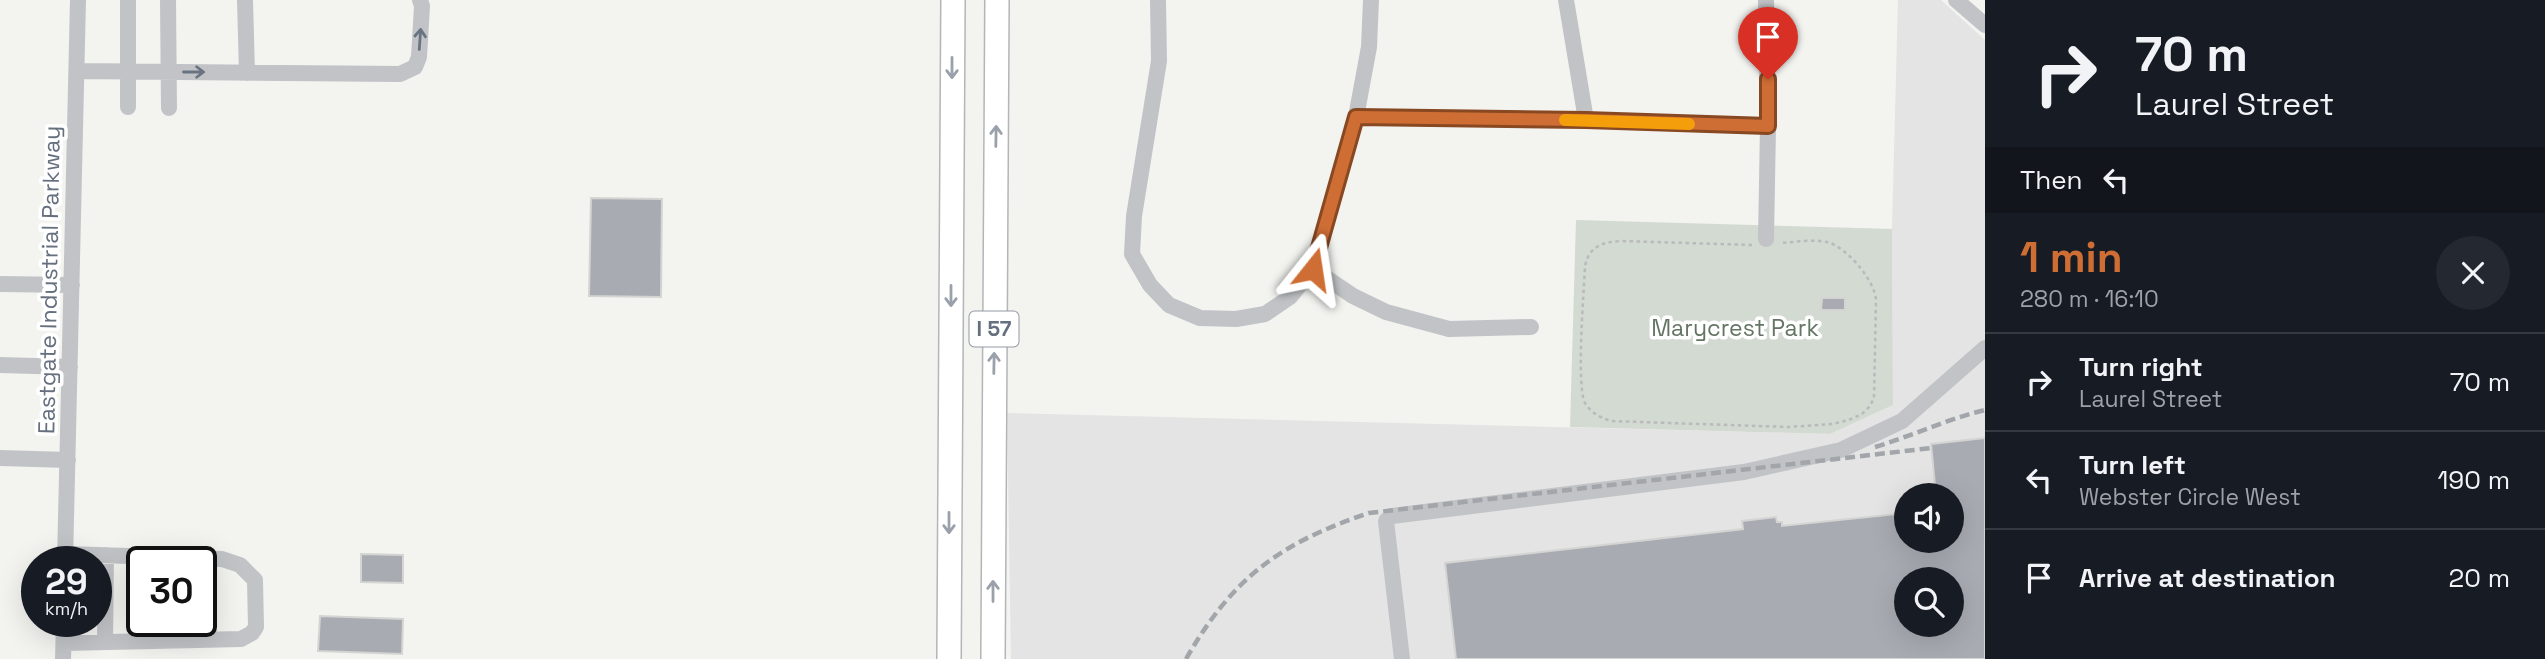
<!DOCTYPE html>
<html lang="en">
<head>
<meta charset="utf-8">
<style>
  :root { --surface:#171b24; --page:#242831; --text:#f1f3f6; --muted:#9ea1a6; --line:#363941; --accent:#cf6e34 }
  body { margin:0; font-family:"Space Grotesk",sans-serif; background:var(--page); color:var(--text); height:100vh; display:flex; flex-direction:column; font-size:26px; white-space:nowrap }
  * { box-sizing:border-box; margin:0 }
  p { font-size:23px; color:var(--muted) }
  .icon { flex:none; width:38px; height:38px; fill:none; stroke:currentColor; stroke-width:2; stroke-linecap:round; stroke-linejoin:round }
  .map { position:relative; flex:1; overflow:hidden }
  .sheet { display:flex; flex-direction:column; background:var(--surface); width:560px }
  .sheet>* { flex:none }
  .guide { background:#171b24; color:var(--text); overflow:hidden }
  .controls { position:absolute; left:1894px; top:483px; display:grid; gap:14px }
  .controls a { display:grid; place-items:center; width:70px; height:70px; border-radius:50%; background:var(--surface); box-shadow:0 7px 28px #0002; font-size:35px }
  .speed { position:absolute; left:21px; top:546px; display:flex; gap:14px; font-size:35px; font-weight:700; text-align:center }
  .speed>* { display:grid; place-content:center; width:91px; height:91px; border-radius:50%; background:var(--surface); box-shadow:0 7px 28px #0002; line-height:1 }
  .speed small { font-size:18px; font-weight:400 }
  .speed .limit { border:4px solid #111; border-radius:10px; background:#fff; color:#111 }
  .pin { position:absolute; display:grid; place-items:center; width:60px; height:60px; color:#fff; margin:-72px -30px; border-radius:50% 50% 50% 0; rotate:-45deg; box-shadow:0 0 7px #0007 }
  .pin .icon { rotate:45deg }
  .me { position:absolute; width:77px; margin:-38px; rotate:15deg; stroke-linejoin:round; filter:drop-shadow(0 0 5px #0008) }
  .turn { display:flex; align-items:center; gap:24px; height:147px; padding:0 35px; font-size:32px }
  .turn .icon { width:91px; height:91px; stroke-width:2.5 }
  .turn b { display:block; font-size:49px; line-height:60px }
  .then { display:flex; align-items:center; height:66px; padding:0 35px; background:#0003; gap:14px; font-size:26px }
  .round { display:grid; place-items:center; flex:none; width:74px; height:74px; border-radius:37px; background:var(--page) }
  .headline { display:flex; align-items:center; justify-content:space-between; height:119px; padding:0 35px }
  h1 { font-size:42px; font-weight:800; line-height:52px; color:var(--accent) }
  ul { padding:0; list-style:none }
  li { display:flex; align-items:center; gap:21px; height:98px; padding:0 35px; border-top:2px solid var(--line) }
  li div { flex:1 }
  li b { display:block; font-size:26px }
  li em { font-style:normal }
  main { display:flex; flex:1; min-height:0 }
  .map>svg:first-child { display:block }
</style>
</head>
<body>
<main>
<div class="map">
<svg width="1985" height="659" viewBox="0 0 1985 659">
  <rect width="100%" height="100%" fill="#f3f3f0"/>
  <path fill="#e3e4e3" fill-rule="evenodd" d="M1898,0H1941L1985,40V659H1011L1007,413L1830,434L1893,405L1892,229ZM1906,495H1951V541H1906ZM1906,579H1951V625H1906Z"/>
  <path fill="#d3dad1" d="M1576,220L1892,229L1893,405L1830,434L1570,427Z"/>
  <path fill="#a8acb2" stroke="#d4d4d2" stroke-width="2" fill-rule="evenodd" d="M591,198L662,199L661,297L589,296Z
    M1822,298H1845V310H1821Z
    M1985,438V659H1456L1445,563L1743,529L1742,521L1776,517L1777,522H1782V526L1906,513V541H1951V495H1936L1931,444ZM1906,579H1951V625H1906Z
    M361,554L403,555V583L361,582Z
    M320,616L403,619L402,654L318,651Z"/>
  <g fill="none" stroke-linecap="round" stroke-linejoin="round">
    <defs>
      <path id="highway" d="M949,659L953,0
        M993,659L997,0"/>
    </defs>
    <use href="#highway" stroke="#b3b5b8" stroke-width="26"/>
    <path stroke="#b8babc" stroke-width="2.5" stroke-dasharray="3.5 3.5" stroke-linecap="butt" d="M1752,245L1621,241C1603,242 1589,246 1585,266C1584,291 1576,385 1585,403C1591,413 1601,418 1611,421L1788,427L1832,424L1849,420L1862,414L1870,406L1874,398L1876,300C1875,281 1847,247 1827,242C1812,239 1796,242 1781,243"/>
    <path stroke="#c1c3c6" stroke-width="16" d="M168,0L169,108
      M245,0L247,73
      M1158,0L1159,61L1134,216L1132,254L1150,285L1169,305L1200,318L1236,319L1265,314L1290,297L1313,269L1356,117L1369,47L1371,0
      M1566,0L1586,120
      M1766,0L1768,126L1766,239
      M1956,0L1985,25
      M77,71L400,74L415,67L419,57L422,6L420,0
      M128,107V0
      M1356,117L1586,120L1768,126
      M1313,269L1353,296L1386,312L1449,329L1531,327
      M0,284L72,285
      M0,365L70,367
      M0,458L68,460
      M65,562L78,0
      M105,642L106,555
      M64,643L241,639L252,633L256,627L255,580L240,565L222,559L66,554
      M63,659L64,621
      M1402,659L1386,521L1392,516L1744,472L1841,450L1902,421L1985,348"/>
    <use href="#highway" stroke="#fff" stroke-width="23"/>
    <path stroke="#a2a5aa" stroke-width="4.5" stroke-dasharray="10 5" stroke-linecap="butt" d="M1875,447C1912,436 1947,419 1985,410
      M1186,659C1233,577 1280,543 1369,513L1931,448"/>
  </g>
  <defs><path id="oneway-shaft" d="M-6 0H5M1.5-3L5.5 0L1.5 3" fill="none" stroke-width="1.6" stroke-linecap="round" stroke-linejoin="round" transform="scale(1.75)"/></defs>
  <g stroke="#6a7381">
    <use href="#oneway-shaft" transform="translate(420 39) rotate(-86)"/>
    <use href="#oneway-shaft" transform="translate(194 72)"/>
  </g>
  <g stroke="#9ba1aa">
    <use href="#oneway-shaft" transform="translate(952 68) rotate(90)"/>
    <use href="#oneway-shaft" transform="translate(996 136) rotate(-89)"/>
    <use href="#oneway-shaft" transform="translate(951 296) rotate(90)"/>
    <use href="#oneway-shaft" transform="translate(994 363) rotate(-89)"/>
    <use href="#oneway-shaft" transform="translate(949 523) rotate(90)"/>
    <use href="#oneway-shaft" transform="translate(993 591) rotate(-90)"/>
  </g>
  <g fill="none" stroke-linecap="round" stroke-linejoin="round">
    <defs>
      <path id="route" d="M1313,269L1356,117L1586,120L1768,126V79"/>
    </defs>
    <use href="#route" stroke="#874822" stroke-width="18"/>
    <use href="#route" stroke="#cf6e34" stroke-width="12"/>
    <path stroke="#f59e0b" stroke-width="12" d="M1565,120L1689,124"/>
  </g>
  <g text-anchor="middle" stroke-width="7" stroke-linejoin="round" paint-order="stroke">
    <rect fill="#fff" stroke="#939aa4" stroke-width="2" x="969.5" y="311.5" width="49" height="35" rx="5"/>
    <g font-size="21" font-weight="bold" fill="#656f7d">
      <text x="994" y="336">I 57</text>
    </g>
    <g font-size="23" fill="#656f7d" stroke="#fff">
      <text transform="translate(49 280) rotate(-89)" y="8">Eastgate Industrial Parkway</text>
    </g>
    <g font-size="23" fill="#647563" stroke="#fff">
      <text x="1735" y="336">Marycrest Park</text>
    </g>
  </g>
</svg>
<div class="controls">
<a><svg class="icon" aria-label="sound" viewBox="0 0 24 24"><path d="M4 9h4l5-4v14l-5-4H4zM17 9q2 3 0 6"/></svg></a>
<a><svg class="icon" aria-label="search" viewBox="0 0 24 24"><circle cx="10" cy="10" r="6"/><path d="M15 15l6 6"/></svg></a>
</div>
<div class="speed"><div>29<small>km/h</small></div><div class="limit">30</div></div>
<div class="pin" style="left:1768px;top:79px;background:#d93025"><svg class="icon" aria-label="arrive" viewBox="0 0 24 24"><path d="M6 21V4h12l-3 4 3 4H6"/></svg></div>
<svg class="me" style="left:1313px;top:269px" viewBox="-20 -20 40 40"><path d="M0-17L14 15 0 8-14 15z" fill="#cf6e34" stroke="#fff" stroke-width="4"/></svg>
</div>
<section class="sheet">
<div class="guide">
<div class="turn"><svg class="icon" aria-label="right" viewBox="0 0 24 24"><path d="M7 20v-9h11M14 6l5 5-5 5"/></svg><div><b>70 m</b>Laurel Street</div></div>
<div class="then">Then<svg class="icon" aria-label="left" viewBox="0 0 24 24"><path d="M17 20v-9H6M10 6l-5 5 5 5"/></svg></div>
</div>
<div class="headline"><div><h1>1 min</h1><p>280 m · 16:10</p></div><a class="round"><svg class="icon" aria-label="close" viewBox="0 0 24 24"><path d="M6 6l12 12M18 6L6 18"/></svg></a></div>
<ul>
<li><svg class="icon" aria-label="right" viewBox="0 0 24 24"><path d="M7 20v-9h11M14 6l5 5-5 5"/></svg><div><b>Turn right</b><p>Laurel Street</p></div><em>70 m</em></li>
<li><svg class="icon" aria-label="left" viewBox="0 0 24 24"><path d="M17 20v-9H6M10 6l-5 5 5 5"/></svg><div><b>Turn left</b><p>Webster Circle West</p></div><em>190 m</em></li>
<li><svg class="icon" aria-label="arrive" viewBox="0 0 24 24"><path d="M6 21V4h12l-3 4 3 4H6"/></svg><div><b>Arrive at destination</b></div><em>20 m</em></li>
</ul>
</section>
</main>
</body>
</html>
